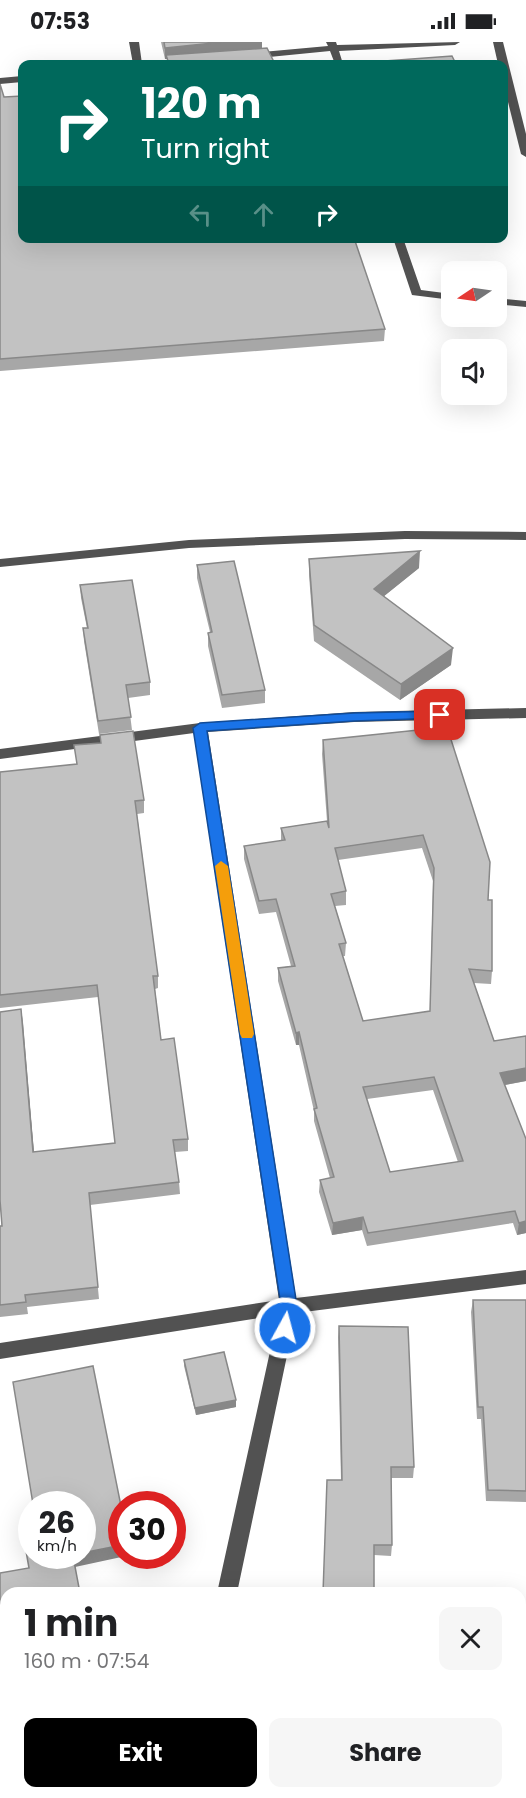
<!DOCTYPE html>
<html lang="en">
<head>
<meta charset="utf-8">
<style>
  :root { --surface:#fff; --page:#f6f6f6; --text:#202124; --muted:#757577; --accent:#000 }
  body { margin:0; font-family:Poppins,sans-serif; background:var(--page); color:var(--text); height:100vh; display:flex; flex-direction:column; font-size:22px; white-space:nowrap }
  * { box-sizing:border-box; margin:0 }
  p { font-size:20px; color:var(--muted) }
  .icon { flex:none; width:33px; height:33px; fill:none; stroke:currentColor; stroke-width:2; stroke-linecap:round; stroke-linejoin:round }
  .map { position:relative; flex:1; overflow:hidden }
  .panel { position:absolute; left:0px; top:1545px; width:526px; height:212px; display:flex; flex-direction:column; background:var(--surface); border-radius:18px 18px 0 0; box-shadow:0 6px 24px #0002 }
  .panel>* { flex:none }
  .banner { position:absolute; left:18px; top:18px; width:490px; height:183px; border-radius:12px; box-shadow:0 6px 24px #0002; background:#00695c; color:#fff; overflow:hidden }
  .needle { width:39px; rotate:257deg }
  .controls { position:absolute; left:441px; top:219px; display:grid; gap:12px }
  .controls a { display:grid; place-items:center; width:66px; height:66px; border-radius:12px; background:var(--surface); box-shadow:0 6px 24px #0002; font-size:30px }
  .speed { position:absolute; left:18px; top:1449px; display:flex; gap:12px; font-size:30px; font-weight:700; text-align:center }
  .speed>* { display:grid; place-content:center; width:78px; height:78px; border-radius:50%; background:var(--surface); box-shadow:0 6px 24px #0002; line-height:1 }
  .speed small { font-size:15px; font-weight:400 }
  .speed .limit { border:9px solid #d22; background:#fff; color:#111 }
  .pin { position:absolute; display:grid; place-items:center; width:51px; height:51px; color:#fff; margin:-26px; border-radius:12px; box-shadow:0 3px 9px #0006 }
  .me { position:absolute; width:66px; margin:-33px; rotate:7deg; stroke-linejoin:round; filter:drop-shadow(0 0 4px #0008) }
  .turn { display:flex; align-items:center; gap:21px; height:126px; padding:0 24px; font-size:27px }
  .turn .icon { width:78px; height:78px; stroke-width:2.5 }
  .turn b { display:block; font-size:42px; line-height:51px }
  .lanes { display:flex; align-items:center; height:57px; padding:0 24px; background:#0003; justify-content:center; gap:30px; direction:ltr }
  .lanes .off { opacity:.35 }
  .round { display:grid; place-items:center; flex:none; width:63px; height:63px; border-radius:12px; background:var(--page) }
  .head { display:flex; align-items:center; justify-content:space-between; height:102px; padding:0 24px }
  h1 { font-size:36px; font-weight:700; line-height:45px }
  .cta { display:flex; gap:12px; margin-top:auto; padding:12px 24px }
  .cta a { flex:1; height:69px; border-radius:12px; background:var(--accent); color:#fff; font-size:24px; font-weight:700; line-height:69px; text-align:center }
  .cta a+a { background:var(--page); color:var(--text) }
  .status { display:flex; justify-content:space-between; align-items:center; height:42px; padding:0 30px; background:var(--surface); direction:ltr }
  .status svg { height:16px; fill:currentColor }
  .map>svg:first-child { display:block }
</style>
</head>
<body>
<div class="status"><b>07:53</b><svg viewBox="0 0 49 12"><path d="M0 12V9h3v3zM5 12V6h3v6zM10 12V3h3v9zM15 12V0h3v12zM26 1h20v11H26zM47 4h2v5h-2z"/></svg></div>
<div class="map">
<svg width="526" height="1756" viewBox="0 0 526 1756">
  <rect width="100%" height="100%" fill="#fff"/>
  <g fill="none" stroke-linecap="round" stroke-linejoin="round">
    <path fill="#525252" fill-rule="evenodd" d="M129,0H139L142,22H133Z
      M326,0H336L337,3L460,0L455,3L339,9L343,22H335L330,9L250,17L245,14L250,11L328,4Z
      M493,0H503L526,92V115L521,112L504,44V22H498Z
      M22,34V40L0,42V36Z
      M393,196H403L421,248L452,252V258L412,253Z
      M496,256L526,259V265L496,262Z
      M405,489L526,490V498L405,497L189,506L0,525V517L189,498Z
      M526,666V676L354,680L208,690L296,1256L526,1228V1242L296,1271L237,1551H217L278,1273L0,1317V1301L279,1258L194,691L0,717V707L200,681L354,670Z
      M182,1750H202L201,1756H181Z"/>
  </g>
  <path fill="#a7a7a7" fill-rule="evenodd" d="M161,0H262V6L275,22H167V17H165Z
    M0,42L22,196L385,287L384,299L0,329Z
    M309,517L419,526L384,554L451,623L400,658L314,599L309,533Z
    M197,523L265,648V661L222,666L208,604V591L210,590L197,536Z
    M80,543L150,640V653L128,656L132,688L99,692L84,599L83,586H87L81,556Z
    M447,685L488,858L492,929L491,942L474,941L494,999L526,994V1039L505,1043L526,1191L517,1193L513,1181L367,1204L362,1188L332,1193L319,1150L320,1138L330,1136L314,1079V1069L299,1003H296L278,939V926L291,924L276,870L259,872L244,817V804L281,799V786L327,779L322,712L323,698ZM422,806L433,839L430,969L363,979L343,914H345L346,901L335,864L346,863V849L338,818ZM433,1048L458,1120L390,1130L367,1057Z
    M100,693L144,758V771L137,772L158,934V946L155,947L161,998L188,1097V1109L175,1110L179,1140L180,1152L90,1163L99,1257L27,1265L28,1272L0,1275V1184H2L21,967L34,1110L115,1101L98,955L0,966V730L76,722L101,701Z
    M473,1258H526V1460L486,1459L481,1377H477L471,1270Z
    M339,1284L414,1425L413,1436H391L392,1503L391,1514L374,1513L341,1438L338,1295Z
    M184,1318L236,1358V1365L196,1373L184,1324Z
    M485,1750H520L526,1756H485Z"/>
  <path fill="#888" d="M223,0H262V8L166,13L167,17H165V6Z
    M420,509L419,526L373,563L374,547Z
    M453,606L451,623L400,658L401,642Z
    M21,967L23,980L35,1122L33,1110Z
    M299,990V1003H296V991Z
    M526,1026V1039L499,1044L500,1031Z
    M363,1175L362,1188L332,1193L333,1181Z
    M526,1179V1191L517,1193L519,1181Z
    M236,1358V1365L196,1373L195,1366Z
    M122,1503V1514H126L75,1525L73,1514H82V1511Z
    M126,1750H154L131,1756H127Z"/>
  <path fill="#c2c2c2" stroke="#888" stroke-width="1.5" fill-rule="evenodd" d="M164,0H223L165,6Z
    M267,6L275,22H169L166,13Z
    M452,14L456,22H360L359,21Z
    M0,42L4,55L22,54V196H354L385,287L0,317Z
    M420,509L374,547L453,606L401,642L314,583L309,517Z
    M234,519L265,648L222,653L208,591L212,590L197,523Z
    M132,538L150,640L126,643L131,675L98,679L83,586H88L80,543Z
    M447,685L490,820L488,858H492V929L469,927L494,999L526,994V1026L500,1031L526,1097V1179L519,1181L515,1169L368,1191L363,1175L333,1181L320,1138L334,1135L314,1067L317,1066L299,990L296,991L278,926L295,924L276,857L259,859L244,804L285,798L281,786L327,779L329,786L323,698ZM423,793L434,826L430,969L363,979L339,902L346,901L331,852L346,849L335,806ZM434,1035L463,1119L390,1130L363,1045Z
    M133,689L144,758L135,759L158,934H153L161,998L174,996L188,1097L173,1098L179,1140L89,1151L98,1245L25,1253L26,1260L0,1263V1184H2L0,1158V970L21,967L33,1110L115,1101L97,943L0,953V730L77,722L74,703L101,701L100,693Z
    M473,1258H526V1449L488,1448L483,1365H478Z
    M339,1284L408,1285L414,1425H391L392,1503H374V1551H323L327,1438H342Z
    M224,1310L236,1358L195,1366L184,1318Z
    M93,1324L122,1469V1503L82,1511V1462H33L13,1340Z
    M32,1491V1514H73L80,1551H6V1750H127L128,1756H91V1755L86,1756H0V1531L29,1526L23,1492Z
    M520,1573H526V1756H488V1750H520Z
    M265,1750H327V1756H265Z"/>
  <path fill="#1a73e8" stroke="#114b97" stroke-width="1.5" d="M440,669L444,670L446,673L444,676L354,679L207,689L297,1264L290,1291L285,1293L279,1291L277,1286L281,1264L193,686L200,681L354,671Z"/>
  <path fill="#f59e0b" d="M221,819L228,824L254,992L252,996H242L240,992L215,824Z"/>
</svg>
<div class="controls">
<a><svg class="needle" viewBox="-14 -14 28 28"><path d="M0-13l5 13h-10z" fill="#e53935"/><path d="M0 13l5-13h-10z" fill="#757577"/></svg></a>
<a><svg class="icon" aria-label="sound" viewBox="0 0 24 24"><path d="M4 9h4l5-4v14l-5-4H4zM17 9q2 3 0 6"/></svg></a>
</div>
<div class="speed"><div>26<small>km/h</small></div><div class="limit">30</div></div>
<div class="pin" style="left:440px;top:673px;background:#d93025"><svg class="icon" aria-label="arrive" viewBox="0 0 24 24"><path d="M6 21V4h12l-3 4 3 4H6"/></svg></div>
<svg class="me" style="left:285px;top:1286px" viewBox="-20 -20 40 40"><circle r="17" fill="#1a73e8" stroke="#fff" stroke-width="3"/><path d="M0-11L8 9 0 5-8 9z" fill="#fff"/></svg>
<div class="banner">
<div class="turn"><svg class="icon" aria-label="right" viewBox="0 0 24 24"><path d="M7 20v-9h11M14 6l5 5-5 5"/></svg><div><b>120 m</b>Turn right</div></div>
<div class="lanes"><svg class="icon off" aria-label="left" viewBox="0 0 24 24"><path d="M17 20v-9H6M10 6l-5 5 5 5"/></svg><svg class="icon off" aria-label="ahead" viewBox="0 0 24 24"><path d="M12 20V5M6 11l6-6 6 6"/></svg><svg class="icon" aria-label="right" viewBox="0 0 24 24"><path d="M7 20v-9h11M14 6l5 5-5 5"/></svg></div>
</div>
<section class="panel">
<div class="head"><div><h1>1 min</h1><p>160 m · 07:54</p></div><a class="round"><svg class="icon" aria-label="close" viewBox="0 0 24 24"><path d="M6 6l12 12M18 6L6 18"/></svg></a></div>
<div class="cta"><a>Exit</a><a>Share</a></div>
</section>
</div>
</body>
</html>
